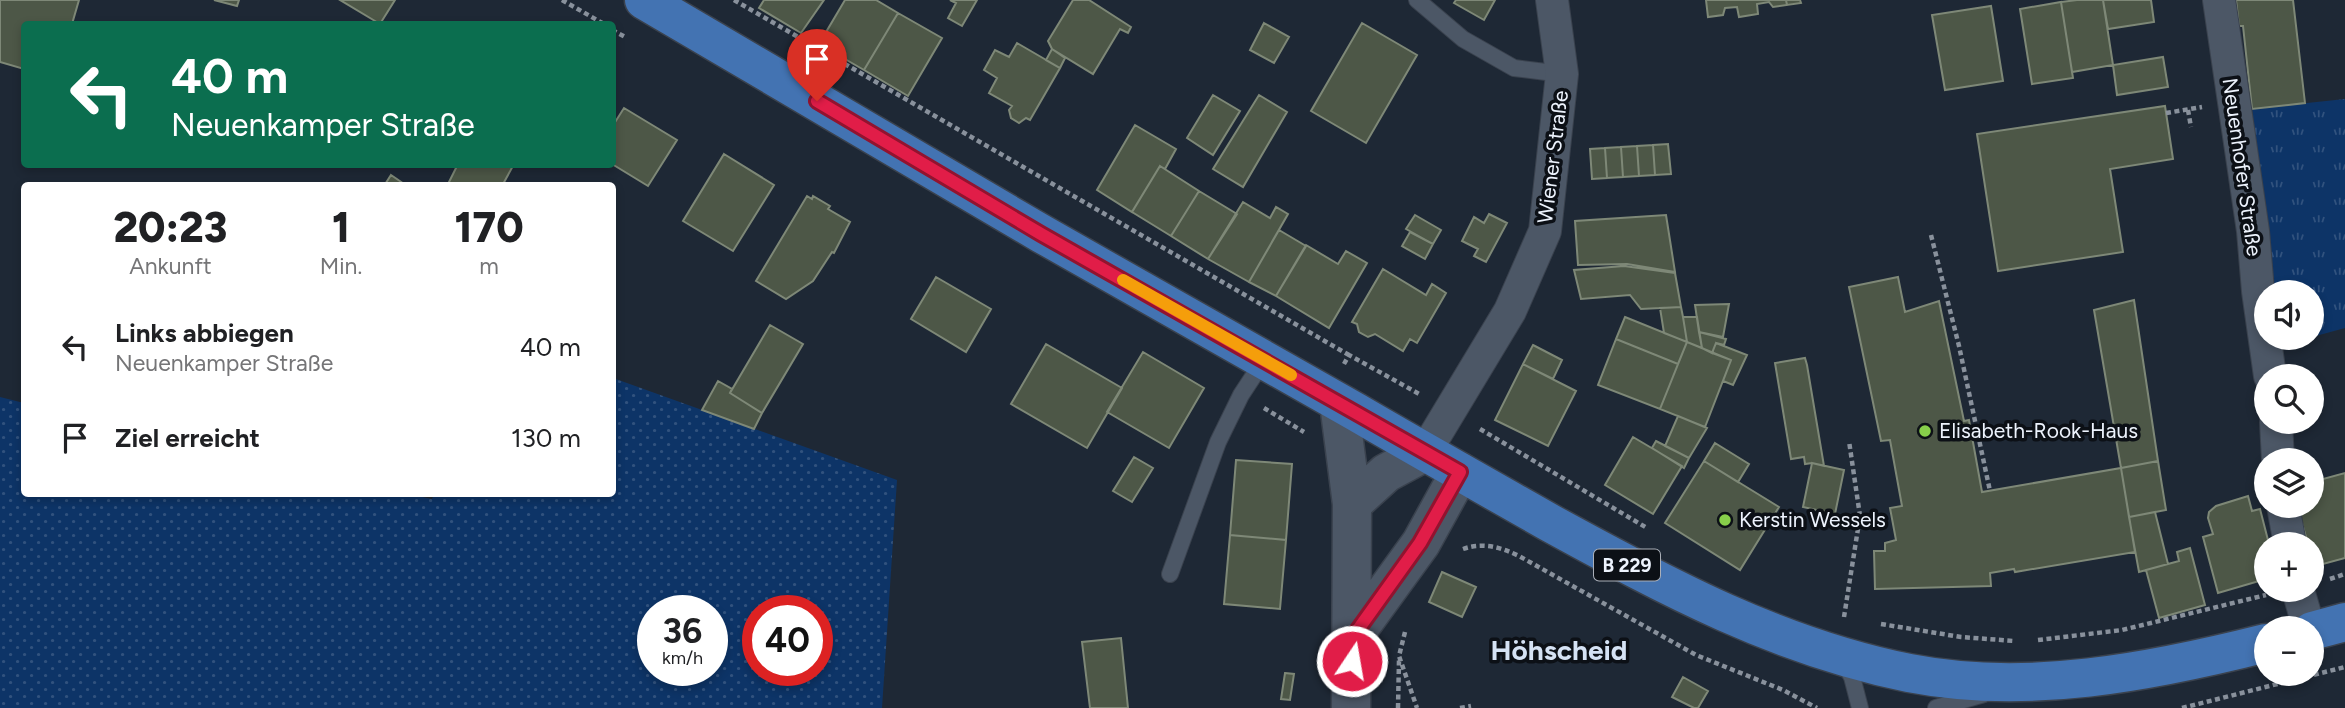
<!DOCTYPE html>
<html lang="de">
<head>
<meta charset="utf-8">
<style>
  :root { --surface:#fff; --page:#f6f6f6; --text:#202124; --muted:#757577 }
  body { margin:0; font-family:Figtree,sans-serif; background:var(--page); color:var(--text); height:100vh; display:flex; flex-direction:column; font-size:26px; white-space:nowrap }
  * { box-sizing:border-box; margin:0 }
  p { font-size:23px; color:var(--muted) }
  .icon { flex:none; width:38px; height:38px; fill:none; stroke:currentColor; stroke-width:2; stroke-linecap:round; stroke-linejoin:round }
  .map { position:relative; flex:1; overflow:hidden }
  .side { position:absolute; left:21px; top:182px; width:595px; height:315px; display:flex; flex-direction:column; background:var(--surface); border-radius:7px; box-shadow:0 4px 10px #0003 }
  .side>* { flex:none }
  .guide { position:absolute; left:21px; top:21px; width:595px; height:147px; border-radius:7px; box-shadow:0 4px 10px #0003; background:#0b6e4f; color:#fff; overflow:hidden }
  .fabs { position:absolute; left:2254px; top:280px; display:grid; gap:14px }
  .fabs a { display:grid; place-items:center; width:70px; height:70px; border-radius:50%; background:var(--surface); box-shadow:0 4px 10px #0003; font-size:35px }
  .speed { position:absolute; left:637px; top:595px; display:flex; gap:14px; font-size:35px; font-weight:700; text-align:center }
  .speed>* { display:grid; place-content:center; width:91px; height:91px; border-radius:50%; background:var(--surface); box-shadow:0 4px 10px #0003; line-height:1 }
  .speed small { font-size:18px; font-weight:400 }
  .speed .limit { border:10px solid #d22; background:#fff; color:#111 }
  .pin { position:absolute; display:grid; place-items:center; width:60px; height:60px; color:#fff; margin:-72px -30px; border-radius:50% 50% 50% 0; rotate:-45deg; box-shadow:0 0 7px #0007 }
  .pin .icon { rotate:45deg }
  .me { position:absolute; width:77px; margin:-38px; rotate:12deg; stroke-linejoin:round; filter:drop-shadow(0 0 5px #0008) }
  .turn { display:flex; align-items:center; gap:24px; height:147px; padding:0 35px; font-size:32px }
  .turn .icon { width:91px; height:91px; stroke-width:2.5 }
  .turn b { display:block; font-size:49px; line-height:60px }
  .eta { display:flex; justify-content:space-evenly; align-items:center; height:119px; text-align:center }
  .eta b { font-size:42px; font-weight:800; line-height:49px }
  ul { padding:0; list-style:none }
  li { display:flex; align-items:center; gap:21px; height:91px; padding:0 35px }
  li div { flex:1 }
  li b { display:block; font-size:26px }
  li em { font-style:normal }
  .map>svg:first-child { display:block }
</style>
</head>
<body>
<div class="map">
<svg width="2345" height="708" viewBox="0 0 2345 708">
  <defs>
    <pattern id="grass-dots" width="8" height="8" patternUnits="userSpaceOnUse" patternTransform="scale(1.75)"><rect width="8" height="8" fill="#0d3467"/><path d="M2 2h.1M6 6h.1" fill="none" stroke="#31527e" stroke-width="1.8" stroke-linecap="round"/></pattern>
    <pattern id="park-tufts" width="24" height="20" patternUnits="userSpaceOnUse" patternTransform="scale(1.75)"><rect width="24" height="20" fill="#0d3467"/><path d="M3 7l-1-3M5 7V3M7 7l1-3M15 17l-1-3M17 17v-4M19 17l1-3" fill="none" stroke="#31527e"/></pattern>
  </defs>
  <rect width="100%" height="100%" fill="#1e2835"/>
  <path fill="url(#grass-dots)" fill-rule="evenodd" d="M613,378L897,480L882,708H0V397L24,403V494H408L432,499L434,494H612ZM653,611H712V670H653ZM758,611H817V670H758Z"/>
  <path fill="url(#park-tufts)" d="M2345,99V328L2312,337V292H2273L2252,109Z"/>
  <path fill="#4d5747" stroke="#7e8877" stroke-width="2" d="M0,0H79L72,24H24V69L0,62Z
    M214,0H239L237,6Z
    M340,0H395L380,24Z
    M764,0H824L801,33L759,8Z
    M845,0H876L898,13L864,70L819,44Z
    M950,0H977L962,26L948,18L956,3Z
    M1073,0H1089L1131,27L1128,33L1120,29L1093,74L1052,49L1048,41Z
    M1456,0H1495L1484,20L1454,3Z
    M1706,0H1786L1787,5L1773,7L1769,2L1757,4L1758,14L1739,17L1737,7L1725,8L1723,15L1708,17Z
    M1786,0H1800L1801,3L1787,5Z
    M2077,0H2103L2113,65L2072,72L2061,2Z
    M2103,0H2151L2154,22L2108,29Z
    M2236,0H2293L2305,103L2252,109L2243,26H2239Z
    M2061,2L2073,78L2032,84L2020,9Z
    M1991,6L2003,81L1945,90L1932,15Z
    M898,13L942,38L908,96L864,70Z
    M1264,23L1289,37L1274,63L1250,50Z
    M1362,23L1417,55L1366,143L1311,111Z
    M1017,43L1060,68L1030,120L1026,118L1019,123L1011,118L1009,110L1012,106L989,93L997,78L984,70L995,50L1009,57Z
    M1052,49L1065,58L1060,68L1046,60Z
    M2163,57L2168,87L2117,95L2113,65Z
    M1213,95L1240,111L1213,155L1187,138Z
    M1259,95L1287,112L1243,187L1213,169Z
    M2165,106L2173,159L2110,169L2123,252L1998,271L1977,134Z
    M624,108L677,140L648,186L612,164V127Z
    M1135,125L1176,149L1165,169L1160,166L1132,212L1097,190Z
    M1668,144L1671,174L1655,175L1653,145Z
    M1653,145L1655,175L1639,176L1637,146Z
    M1637,146L1639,176L1623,177L1621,147Z
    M1621,147L1623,177L1607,178L1605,148Z
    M1605,148L1607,178L1592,179L1590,149Z
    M724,154L774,185L733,251L683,221Z
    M458,164H514L502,186H447Z
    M1160,166L1199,191L1171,236L1132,212Z
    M391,175L407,186H384Z
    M1199,191L1237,214L1208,259L1171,236Z
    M807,196L812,199L813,196L830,206L828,209L850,222L834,253L832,252L813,281L786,299L756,281Z
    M1243,202L1270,218L1276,207L1288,214L1249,282L1208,259Z
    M1489,214L1507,223L1486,262L1474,256L1478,249L1462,241L1474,217L1484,223Z
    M1415,215L1441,230L1433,244L1406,229Z
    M1666,215L1675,272L1627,264L1578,265L1575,221Z
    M1279,230L1306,246L1276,296L1249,282Z
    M1410,232L1433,244L1425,259L1402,246Z
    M1306,245L1338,264L1346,251L1367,263L1329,328L1276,296Z
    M1624,266L1675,273L1681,307L1641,309L1630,295L1581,299L1574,270Z
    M1383,269L1426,295L1432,284L1446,293L1417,343L1410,339L1403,351L1375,334L1368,337L1359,332L1357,324L1352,322Z
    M936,277L991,309L966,352L911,319Z
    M1898,277L1905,312L1939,301L1964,421L1969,420L1982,492L2121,468L2135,552L2015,572L2014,569L1990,573L1991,586L1875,589L1874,551H1885V543L1896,540L1890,508L1902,506L1890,440L1881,441L1849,287Z
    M2134,300L2158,461L2121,468L2094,310Z
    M1729,304L1723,337L1699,332L1695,305Z
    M1681,307L1683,317L1687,342L1664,333L1660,308Z
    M1625,317L1687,342L1678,364L1616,339Z
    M1683,317H1697L1702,348L1687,342Z
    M770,325L803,344L762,413L730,393Z
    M1699,332L1726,339L1724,345L1716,343L1712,353L1702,348Z
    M1616,339L1678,364L1660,409L1598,385Z
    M1687,342L1731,360L1705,427L1660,409Z
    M1716,343L1747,355L1733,385L1723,381L1731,360L1712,353Z
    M1046,344L1122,388L1087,448L1011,404Z
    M1533,345L1562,360L1553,379L1523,364Z
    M1143,352L1204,388L1169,448L1107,412Z
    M1805,358L1807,365L1824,466L1812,463L1805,464L1804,457L1791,459L1775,363Z
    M1523,364L1576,391L1548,446L1495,420Z
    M718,381L732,389L730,393L762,413L754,429L702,410Z
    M1678,416L1707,428L1689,458L1665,446Z
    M1633,437L1682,466L1653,514L1605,485Z
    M1656,441L1689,458L1684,468L1652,448Z
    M1715,443L1749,464L1738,482L1704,461Z
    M1134,457L1153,468L1132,502L1113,491Z
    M1236,460L1292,464L1286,540L1230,535Z
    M1704,461L1779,507L1740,570L1665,523Z
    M2158,461L2166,510L2129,517L2121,468Z
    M1812,463L1844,470L1835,514L1803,507Z
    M2345,473V558L2312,567V544H2308L2297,506H2312V482Z
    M2248,496L2252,511L2260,509L2269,544H2266V579L2218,593L2203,537L2213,534L2208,518L2209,512L2216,506Z
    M2155,512L2168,564L2139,572L2129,517Z
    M1230,535L1286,540L1280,609L1224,604Z
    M2190,548L2205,605L2159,618L2146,570L2179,561L2177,552Z
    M1442,572L1476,587L1462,617L1429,602Z
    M1121,638L1128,708H1090L1082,642Z
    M1285,673L1294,674L1290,700L1281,699Z
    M1683,677L1708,691L1698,708H1694L1672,697Z"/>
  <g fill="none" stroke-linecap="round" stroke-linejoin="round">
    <defs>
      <path id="service" d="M1417,0L1463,39L1514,68L1562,74
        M1170,574L1218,442L1241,395L1264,360
        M1843,661L1852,677L1860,708
        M1936,708L1984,694"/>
      <path id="minor" d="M2219,0L2253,231L2258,291L2270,376
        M2276,422L2278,460
        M1425,452L1510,311L1545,231L1562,74L1552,0
        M2283,506L2290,544
        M2298,590L2309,628"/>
      <path id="tertiary" d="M1339,403L1352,504L1351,708
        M1352,504L1386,473L1425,452
        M1352,638L1421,543L1460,472"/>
      <path id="primary" d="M644,0C777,77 909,157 1042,234C1146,294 1251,353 1356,412C1421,450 1487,487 1552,524C1667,587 1779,647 1909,673C2027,696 2151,672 2266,643
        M2312,631L2345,622"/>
    </defs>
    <use href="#service" stroke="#3a424e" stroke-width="18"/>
    <use href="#minor" stroke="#3a424e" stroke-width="34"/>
    <use href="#tertiary" stroke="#3a424e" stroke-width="41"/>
    <use href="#primary" stroke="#3a424e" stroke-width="41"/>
    <path stroke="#89919c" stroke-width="4.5" stroke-dasharray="5 3.5" stroke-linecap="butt" d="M562,0L604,24
      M734,0L1349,355
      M612,30L627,38
      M2188,110L2191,127
      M2166,113L2202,107
      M1931,235L1959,346L1990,491
      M1344,364L1349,355L1421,395
      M1264,408L1304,432
      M1480,429L1647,528
      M1463,549C1483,542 1500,547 1519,556L1696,655L1783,690L1817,708
      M2330,579L2345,574
      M1844,617L1860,516L1849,441
      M1881,624L1961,637L2014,641
      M1405,632L1399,656L1417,708
      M2038,640L2122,630L2266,595
      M1398,708L1399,660
      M1460,708L1471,706
      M2182,708L2345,667"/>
    <use href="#service" stroke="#4c5766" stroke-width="16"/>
    <use href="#minor" stroke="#4c5766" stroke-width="32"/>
    <use href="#tertiary" stroke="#4c5766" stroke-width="38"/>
    <use href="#primary" stroke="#4373b2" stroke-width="38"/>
  </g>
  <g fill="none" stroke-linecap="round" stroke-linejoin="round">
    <defs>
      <path id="route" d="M817,101L1041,234L1460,472L1420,543L1352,638V661"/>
    </defs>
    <use href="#route" stroke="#92132f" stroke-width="18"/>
    <use href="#route" stroke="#e11d48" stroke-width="12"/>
    <path stroke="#f59e0b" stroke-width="12" d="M1123,280L1291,375"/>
  </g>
  <g fill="#87cf4a" stroke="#0c1016" stroke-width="2.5">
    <circle cx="1925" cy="431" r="7"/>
    <circle cx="1725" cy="520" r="7"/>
  </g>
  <g text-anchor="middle" stroke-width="7" stroke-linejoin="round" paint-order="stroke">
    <rect fill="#0c1016" stroke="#aaafb8" stroke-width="2" x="1594" y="549.5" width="66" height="31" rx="5"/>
    <g font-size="19" font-weight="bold" fill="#edf3fd">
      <text x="1627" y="572">B 229</text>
    </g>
    <g font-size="21" fill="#edf3fd" stroke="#0c1016">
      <text transform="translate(1553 157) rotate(-83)" y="7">Wiener Straße</text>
      <text transform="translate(2242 167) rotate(82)" y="7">Neuenhofer Straße</text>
    </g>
    <g font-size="21" fill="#edf3fd" stroke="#0c1016" text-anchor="start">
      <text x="1939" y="438">Elisabeth-Rook-Haus</text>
      <text x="1739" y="527">Kerstin Wessels</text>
    </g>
    <g font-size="28" font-weight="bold" fill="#d5e2f4" stroke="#0c1016">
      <text x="1559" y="660">Höhscheid</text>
    </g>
  </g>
</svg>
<div class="fabs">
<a><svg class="icon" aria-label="sound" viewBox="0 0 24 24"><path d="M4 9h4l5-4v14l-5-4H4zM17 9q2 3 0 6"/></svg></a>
<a><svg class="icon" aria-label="search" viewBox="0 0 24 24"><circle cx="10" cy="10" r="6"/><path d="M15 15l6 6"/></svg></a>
<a><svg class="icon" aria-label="layers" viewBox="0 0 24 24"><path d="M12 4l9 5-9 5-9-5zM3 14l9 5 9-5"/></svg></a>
<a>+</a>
<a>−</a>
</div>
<div class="speed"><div>36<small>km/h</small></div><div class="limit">40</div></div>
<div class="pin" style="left:817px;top:101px;background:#d93025"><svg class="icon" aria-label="arrive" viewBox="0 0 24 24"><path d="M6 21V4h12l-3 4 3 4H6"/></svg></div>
<svg class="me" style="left:1352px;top:661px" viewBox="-20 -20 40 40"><circle r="17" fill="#e11d48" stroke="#fff" stroke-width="3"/><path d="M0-11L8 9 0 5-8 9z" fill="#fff"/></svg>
<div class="guide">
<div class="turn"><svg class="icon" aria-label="left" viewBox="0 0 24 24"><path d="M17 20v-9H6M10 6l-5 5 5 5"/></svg><div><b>40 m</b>Neuenkamper Straße</div></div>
</div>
<section class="side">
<div class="eta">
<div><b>20:23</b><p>Ankunft</p></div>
<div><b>1</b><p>Min.</p></div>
<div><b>170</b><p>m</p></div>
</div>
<ul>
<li><svg class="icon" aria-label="left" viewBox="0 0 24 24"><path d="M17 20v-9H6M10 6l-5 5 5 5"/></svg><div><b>Links abbiegen</b><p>Neuenkamper Straße</p></div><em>40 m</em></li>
<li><svg class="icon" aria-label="arrive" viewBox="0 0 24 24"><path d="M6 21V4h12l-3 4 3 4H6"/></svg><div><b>Ziel erreicht</b></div><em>130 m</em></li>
</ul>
</section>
</div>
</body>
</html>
